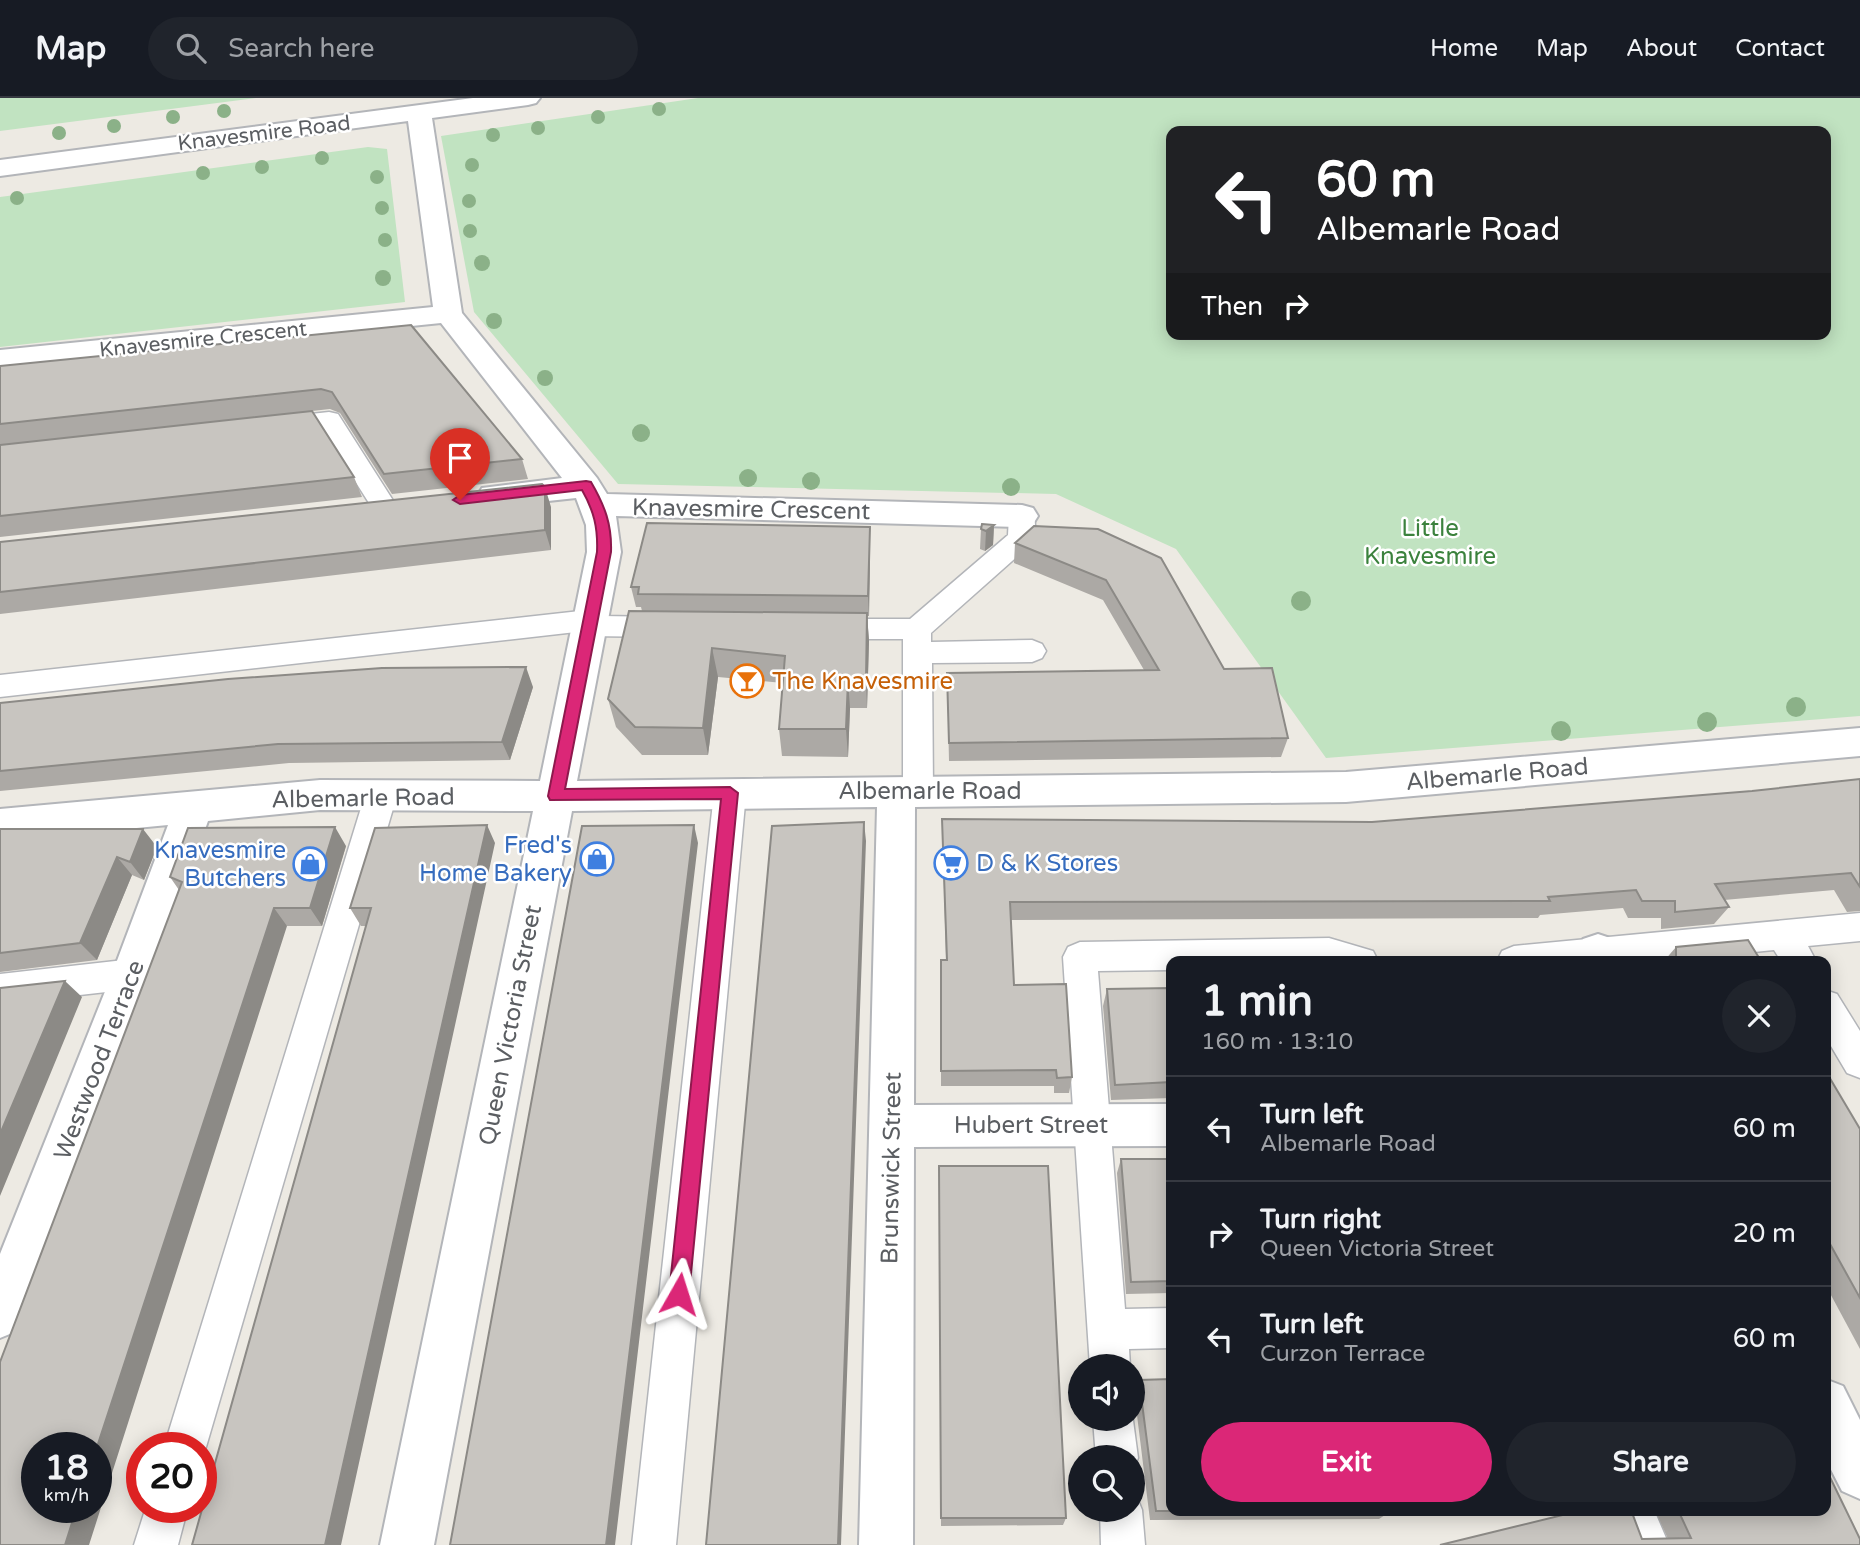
<!DOCTYPE html>
<html lang="en">
<head>
<meta charset="utf-8">
<style>
  :root { --surface:#171b24; --page:#20242c; --text:#f1f3f6; --muted:#9ea1a6; --line:#363941; --accent:#db2777 }
  body { margin:0; font-family:"Varela Round",sans-serif; background:var(--page); color:var(--text); height:100vh; display:flex; flex-direction:column; font-size:26px; white-space:nowrap }
  * { box-sizing:border-box; margin:0 }
  p { font-size:23px; color:var(--muted) }
  .icon { flex:none; width:38px; height:38px; fill:none; stroke:currentColor; stroke-width:2; stroke-linecap:round; stroke-linejoin:round }
  .map { position:relative; flex:1; overflow:hidden }
  .details { position:absolute; left:1166px; top:858px; width:665px; height:560px; display:flex; flex-direction:column; background:var(--surface); border-radius:14px; box-shadow:0 4px 18px #0003 }
  .details>* { flex:none }
  .guide { position:absolute; left:1166px; top:28px; width:665px; height:214px; border-radius:14px; box-shadow:0 4px 18px #0003; background:#202124; color:#fff; overflow:hidden }
  .buttons { position:absolute; left:1068px; top:1256px; display:grid; gap:14px }
  .buttons a { display:grid; place-items:center; width:77px; height:77px; border-radius:50%; background:var(--surface); box-shadow:0 4px 18px #0003; font-size:35px }
  .speed { position:absolute; left:21px; top:1334px; display:flex; gap:14px; font-size:35px; font-weight:700; text-align:center }
  .speed>* { display:grid; place-content:center; width:91px; height:91px; border-radius:50%; background:var(--surface); box-shadow:0 4px 18px #0003; line-height:1 }
  .speed small { font-size:18px; font-weight:400 }
  .speed .limit { border:10px solid #d22; background:#fff; color:#111 }
  .pin { position:absolute; display:grid; place-items:center; width:60px; height:60px; color:#fff; margin:-72px -30px; border-radius:50% 50% 50% 0; rotate:-45deg; box-shadow:0 0 7px #0007 }
  .pin .icon { rotate:45deg }
  .me { position:absolute; width:77px; margin:-38px; rotate:6deg; stroke-linejoin:round; filter:drop-shadow(0 0 5px #0008) }
  .turn { display:flex; align-items:center; gap:24px; height:147px; padding:0 35px; font-size:32px }
  .turn .icon { width:91px; height:91px; stroke-width:2.5 }
  .turn b { display:block; font-size:49px; line-height:60px }
  .then { display:flex; align-items:center; height:66px; padding:0 35px; background:#0003; gap:14px; font-size:26px }
  .round { display:grid; place-items:center; flex:none; width:74px; height:74px; border-radius:37px; background:var(--page) }
  .overview { display:flex; align-items:center; justify-content:space-between; height:119px; padding:0 35px }
  h1 { font-size:42px; font-weight:800; line-height:52px }
  .button { display:flex; gap:14px; margin-top:auto; padding:14px 35px }
  .button a { flex:1; height:80px; border-radius:42px; background:var(--accent); color:#fff; font-size:28px; font-weight:800; line-height:80px; text-align:center }
  .button a+a { background:var(--page); color:var(--text) }
  ul { padding:0; list-style:none }
  li { display:flex; align-items:center; gap:21px; height:105px; padding:0 35px; border-top:2px solid var(--line) }
  li div { flex:1 }
  li b { display:block; font-size:26px }
  li em { font-style:normal }
  header { display:flex; align-items:center; gap:42px; box-sizing:border-box; height:98px; padding:0 35px; background:var(--surface); border-bottom:2px solid var(--line) }
  header strong { font-size:33px }
  nav { display:flex; gap:38px; margin-inline-start:auto; font-size:24px }
  .search { width:490px; height:63px; background:var(--page); display:flex; align-items:center; gap:18px; box-sizing:border-box; padding:0 24px; border-radius:38px; color:var(--muted); font-size:26px }
  .map>svg:first-child { display:block }
</style>
</head>
<body>
<header>
<strong>Map</strong>
<div class="search"><svg class="icon" aria-label="search" viewBox="0 0 24 24"><circle cx="10" cy="10" r="6"/><path d="M15 15l6 6"/></svg>Search here</div>
<nav><a>Home</a><a>Map</a><a>About</a><a>Contact</a></nav>
</header>
<div class="map">
<svg width="1860" height="1447" viewBox="0 0 1860 1447">
  <rect width="100%" height="100%" fill="#edeae3"/>
  <path fill="#c1e3c1" fill-rule="evenodd" d="M0,0H256L0,33Z
    M698,0H1860V618L1326,660L1176,451L1056,396L618,386L474,214L441,38ZM1171,33H1825V236H1171Z
    M368,49L387,51L405,204L0,249V99Z"/>
  <g fill="none" stroke-linecap="round" stroke-linejoin="round">
    <defs>
      <path id="service" d="M329,314L338,316L394,404L398,410L394,416L385,419L376,416L322,331L274,336L265,334L261,328L265,322L274,320Z
        M1022,409L1031,412C1037,422 1036,437 1030,447L931,535V544L1032,542L1042,546L1046,553L1042,560L1032,564L932,565L933,693L929,702L918,705L907,702L903,693V541H827L817,538L813,531L817,524L827,521H910L1008,437L1009,418L1013,412Z
        M589,512L601,518L667,519L677,522L681,529L677,536L667,539L587,538L576,534L0,599V577Z
        M730,683L741,686L746,695L676,1447H632L714,695L719,686Z
        M381,685L392,688L397,697L206,1349L201,1360V1349H164L365,697L370,688Z
        M1860,815V843L1808,848L1816,863H1781L1774,852L1664,863H1497L1502,853L1514,848Z
        M1329,840L1373,853L1378,863H1171V872L1098,873L1125,1211L1171,1210V1250L1129,1251L1130,1269H1090L1063,859L1068,849L1080,844Z
        M133,861L145,866L150,876L145,886L133,891L0,906V876Z
        M1825,892L1837,896L1860,933V980L1847,975L1825,938Z
        M1132,1315L1138,1360L1132,1374V1360H1096L1093,1321H1132Z
        M1132,1395L1136,1397L1142,1412L1145,1447H1101L1100,1412H1132Z
        M146,1409H188L178,1447H134Z
        M1611,1412H1654L1669,1447H1625Z"/>
      <path id="minor" d="M473,0H540L536,5L528,7L432,20L462,215L597,380L607,396L1022,407L1033,410L1038,418L1033,426L1022,429L616,418L621,454L577,683L1346,674L1860,630V658L1346,704L915,709L914,1007L1171,1006V1048L914,1049L913,1447H859L877,709L572,713L434,1447H380L533,713L320,712L208,723L154,876L24,1216L17,1233L0,1240V1156L112,876L168,727L0,743V711L320,682L540,683L587,454L586,427L576,400L493,409L482,406L477,398L482,390L562,380L441,225L0,270V252L433,209L408,23L0,78V62Z
        M1598,836L1613,841L1624,863H1582L1577,854L1583,841Z
        M1825,1281L1843,1288L1860,1322V1401L1842,1393L1825,1360Z"/>
    </defs>
    <use href="#service" stroke="#b3b5b9" stroke-width="3"/>
    <use href="#minor" stroke="#b3b5b9" stroke-width="4"/>
    <use href="#service" fill="#fff" fill-rule="evenodd"/>
    <use href="#minor" fill="#fff" fill-rule="evenodd"/>
  </g>
  <g fill="#8bb188">
    <circle cx="659" cy="11" r="7"/>
    <circle cx="224" cy="13" r="7"/>
    <circle cx="173" cy="19" r="7"/>
    <circle cx="598" cy="19" r="7"/>
    <circle cx="114" cy="28" r="7"/>
    <circle cx="538" cy="30" r="7"/>
    <circle cx="59" cy="35" r="7"/>
    <circle cx="493" cy="37" r="7"/>
    <circle cx="322" cy="60" r="7"/>
    <circle cx="472" cy="67" r="7"/>
    <circle cx="262" cy="69" r="7"/>
    <circle cx="203" cy="75" r="7"/>
    <circle cx="377" cy="79" r="7"/>
    <circle cx="17" cy="100" r="7"/>
    <circle cx="469" cy="103" r="7"/>
    <circle cx="382" cy="110" r="7"/>
    <circle cx="470" cy="133" r="7"/>
    <circle cx="385" cy="142" r="7"/>
    <circle cx="482" cy="165" r="8"/>
    <circle cx="383" cy="180" r="8"/>
    <circle cx="494" cy="223" r="8"/>
    <circle cx="545" cy="280" r="8"/>
    <circle cx="641" cy="335" r="9"/>
    <circle cx="748" cy="380" r="9"/>
    <circle cx="811" cy="383" r="9"/>
    <circle cx="1011" cy="389" r="9"/>
    <circle cx="1301" cy="503" r="10"/>
    <circle cx="1796" cy="609" r="10"/>
    <circle cx="1707" cy="624" r="10"/>
    <circle cx="1561" cy="633" r="10"/>
  </g>
  <path fill="#aca9a5" d="M411,227L522,361L528,381L392,396L340,315L330,311L258,319L354,379L362,399L0,439V268Z
    M551,409V452L0,516V444Z
    M994,427L993,447L985,453L980,451L981,431Z
    M1034,428L1224,571L1288,640L1281,659L949,663L947,575L1144,572L1103,502L1014,465L1015,445Z
    M870,449L869,518H867L869,543L867,610H850L848,659L782,658L779,631L783,585L718,579L708,657H642L616,629L608,601L642,513L641,509H636L631,489Z
    M533,589L510,662L289,665L0,693V605Z
    M1860,681V813L1847,814L1834,792L1724,802L1729,809L1714,826L1661,831V820H1628L1623,810L1540,817L1538,820L1011,822L1014,887L1072,979L1069,995H1054V988H941V862H946L942,721L1372,724L1752,693Z
    M0,731L157,749L144,782L132,777L97,862L0,874Z
    M495,745L366,828H361L350,810Z
    M346,748L322,828H287L179,792L170,779Z
    M1676,849L1761,863H1664Z
    M1171,890V1000L1111,1002L1103,908L1107,891Z
    M1825,972L1860,1031V1251L1825,1186Z
    M1121,1061H1171V1195L1126,1196L1117,1075Z
    M939,1068L1066,1420L1063,1427L941,1428Z
    M1139,1282L1391,1413L1379,1421L1150,1422L1134,1293Z
    M1576,1412H1631L1642,1441H1668L1655,1412H1825L1860,1441L1440,1447L1577,1414Z"/>
  <path fill="#8c8a86" d="M545,389L551,409V452L545,432Z
    M994,427L993,447L985,453L986,433Z
    M870,429V449L869,518L868,498Z
    M867,515L869,543L867,610L866,582Z
    M712,550L718,579L708,657L703,630Z
    M526,569L533,589L510,662L502,644Z
    M848,582L850,610L848,659L846,631Z
    M864,724L866,743L841,1447H838Z
    M487,727L495,745L341,1447H325Z
    M694,727L698,745L615,1447H606Z
    M335,729L346,748L322,828L310,810Z
    M143,731L157,749L144,782L130,764Z
    M117,759L132,777L97,862L80,845Z
    M274,810L287,828L89,1447H65L77,1409H96V1352Z
    M65,883L82,899L0,1098V1036Z"/>
  <path fill="#c8c5c0" stroke="#8c8a86" stroke-width="2" d="M411,227L522,361L384,376L332,294L321,291L0,326V268Z
    M312,313L354,379L0,418V347Z
    M542,386L545,389V432L0,494V444Z
    M647,425L870,429L868,498L638,496L639,489H631Z
    M982,426L994,427L986,433L981,431Z
    M1034,428L1098,431L1161,460L1224,571L1272,570L1288,640L949,645L947,575L1159,572L1106,482L1015,445Z
    M629,513L867,515L866,582H848L846,631H779L785,558L712,550L703,630L635,629L608,601Z
    M526,569L502,644L278,646L0,673V605L228,581L382,570Z
    M1860,681V789L1851,775L1715,786L1729,809L1675,814V803H1642L1636,792L1548,799L1550,803L1010,804L1014,887L1066,886L1072,979L1057,980L1056,972L941,973V862H947L942,721L1372,724L1752,693Z
    M864,724L838,1447H706L772,728Z
    M487,727L325,1447H192L371,810H350L375,730Z
    M694,727L606,1447H450L582,728Z
    M335,729L310,810H274L96,1352V1349H37V1409H77L65,1447H0V1264L182,784L170,779L188,730Z
    M0,731H143L130,764L117,759L80,845L0,855Z
    M1748,842L1761,863H1676V849Z
    M65,883L0,1036V890Z
    M1171,890V984L1115,987L1107,891Z
    M1825,972L1860,1031V1200L1825,1137Z
    M1121,1061H1171V1183L1131,1184Z
    M939,1068H1048L1066,1420H941Z
    M1171,1281V1412L1391,1413H1156L1139,1282Z
    M1825,1369L1860,1441V1447H1440L1583,1412H1631L1642,1441L1691,1440L1678,1412H1825Z"/>
  <path fill="#db2777" stroke="#8e194d" stroke-width="2" d="M586,383L591,384C605,408 612,427 611,454L565,691L730,689L738,695L689,1196L686,1203L679,1206L672,1203L669,1196L721,701L550,702L548,698L597,454C598,430 594,413 582,392L460,406L453,402L460,397Z"/>
  <defs>
    <symbol id="bar-ring" viewBox="-11 -11 22 22"><circle r="9.5" fill="#fff" stroke="#e8710a" stroke-width="1.5"/><path d="M-6-5H6L.8 .8V4.5H3.5V6h-7V4.5H-.8V.8Z" fill="#e8710a"/></symbol>
    <symbol id="shop-ring" viewBox="-11 -11 22 22"><circle r="9.5" fill="#fff" stroke="#3f7fe0" stroke-width="1.5"/><path d="M-5-2.5h2.3a2.7 3.5 0 0 1 5.4 0H5L5.5 6h-11ZM-1.5-2.5h3a1.5 2.3 0 0 0-3 0Z" fill="#3f7fe0"/></symbol>
    <symbol id="supermarket-ring" viewBox="-11 -11 22 22"><circle r="9.5" fill="#fff" stroke="#3f7fe0" stroke-width="1.5"/><path d="M-6-5.5h2.5l.6 2H6L4.5 2H-2.5L-4.4-4H-6ZM-1.5 3.2a1.3 1.3 0 1 0 .1 0ZM3 3.2a1.3 1.3 0 1 0 .1 0Z" fill="#3f7fe0"/></symbol>
  </defs>
  <g fill-rule="evenodd">
    <use href="#bar-ring" x="728" y="564" width="38" height="38"/>
    <use href="#shop-ring" x="578" y="742" width="38" height="38"/>
    <use href="#supermarket-ring" x="932" y="746" width="38" height="38"/>
    <use href="#shop-ring" x="291" y="747" width="38" height="38"/>
  </g>
  <g text-anchor="middle" stroke-width="5" stroke-linejoin="round" paint-order="stroke">
    <g font-size="21" fill="#5b5e62" stroke="#fff">
      <text transform="translate(264 35) rotate(-7)" y="7">Knavesmire Road</text>
      <text transform="translate(203 241) rotate(-6)" y="7">Knavesmire Crescent</text>
    </g>
    <g font-size="24" fill="#5b5e62" stroke="#fff">
      <text transform="translate(751 411) rotate(1)" y="8">Knavesmire Crescent</text>
      <text transform="translate(1497 676) rotate(-5)" y="8">Albemarle Road</text>
      <text x="930" y="701">Albemarle Road</text>
      <text transform="translate(363 700) rotate(-1)" y="8">Albemarle Road</text>
      <text transform="translate(510 927) rotate(-79)" y="8">Queen Victoria Street</text>
      <text transform="translate(99 962) rotate(-69)" y="8">Westwood Terrace</text>
      <text x="1031" y="1035">Hubert Street</text>
      <text transform="translate(891 1070) rotate(-89)" y="8">Brunswick Street</text>
    </g>
    <g font-size="24" fill="#3b823d" stroke="#fff">
      <text x="1430" y="438">Little<tspan x="1430" dy="28">Knavesmire</tspan></text>
    </g>
    <g font-size="24" fill="#c56008" stroke="#fff" text-anchor="start">
      <text x="772" y="591">The Knavesmire</text>
    </g>
    <g font-size="24" fill="#366cbe" stroke="#fff" text-anchor="end">
      <text x="572" y="755">Fred's<tspan x="572" dy="28">Home Bakery</tspan></text>
      <text x="286" y="760">Knavesmire<tspan x="286" dy="28">Butchers</tspan></text>
      <text x="976" y="773" text-anchor="start">D &amp; K Stores</text>
    </g>
  </g>
</svg>
<div class="buttons">
<a><svg class="icon" aria-label="sound" viewBox="0 0 24 24"><path d="M4 9h4l5-4v14l-5-4H4zM17 9q2 3 0 6"/></svg></a>
<a><svg class="icon" aria-label="search" viewBox="0 0 24 24"><circle cx="10" cy="10" r="6"/><path d="M15 15l6 6"/></svg></a>
</div>
<div class="speed"><div>18<small>km/h</small></div><div class="limit">20</div></div>
<div class="pin" style="left:460px;top:402px;background:#d93025"><svg class="icon" aria-label="arrive" viewBox="0 0 24 24"><path d="M6 21V4h12l-3 4 3 4H6"/></svg></div>
<svg class="me" style="left:679px;top:1196px" viewBox="-20 -20 40 40"><path d="M0-17L14 15 0 8-14 15z" fill="#db2777" stroke="#fff" stroke-width="4"/></svg>
<div class="guide">
<div class="turn"><svg class="icon" aria-label="left" viewBox="0 0 24 24"><path d="M17 20v-9H6M10 6l-5 5 5 5"/></svg><div><b>60 m</b>Albemarle Road</div></div>
<div class="then">Then<svg class="icon" aria-label="right" viewBox="0 0 24 24"><path d="M7 20v-9h11M14 6l5 5-5 5"/></svg></div>
</div>
<section class="details">
<div class="overview"><div><h1>1 min</h1><p>160 m · 13:10</p></div><a class="round"><svg class="icon" aria-label="close" viewBox="0 0 24 24"><path d="M6 6l12 12M18 6L6 18"/></svg></a></div>
<ul>
<li><svg class="icon" aria-label="left" viewBox="0 0 24 24"><path d="M17 20v-9H6M10 6l-5 5 5 5"/></svg><div><b>Turn left</b><p>Albemarle Road</p></div><em>60 m</em></li>
<li><svg class="icon" aria-label="right" viewBox="0 0 24 24"><path d="M7 20v-9h11M14 6l5 5-5 5"/></svg><div><b>Turn right</b><p>Queen Victoria Street</p></div><em>20 m</em></li>
<li><svg class="icon" aria-label="left" viewBox="0 0 24 24"><path d="M17 20v-9H6M10 6l-5 5 5 5"/></svg><div><b>Turn left</b><p>Curzon Terrace</p></div><em>60 m</em></li>
</ul>
<div class="button"><a>Exit</a><a>Share</a></div>
</section>
</div>
</body>
</html>
